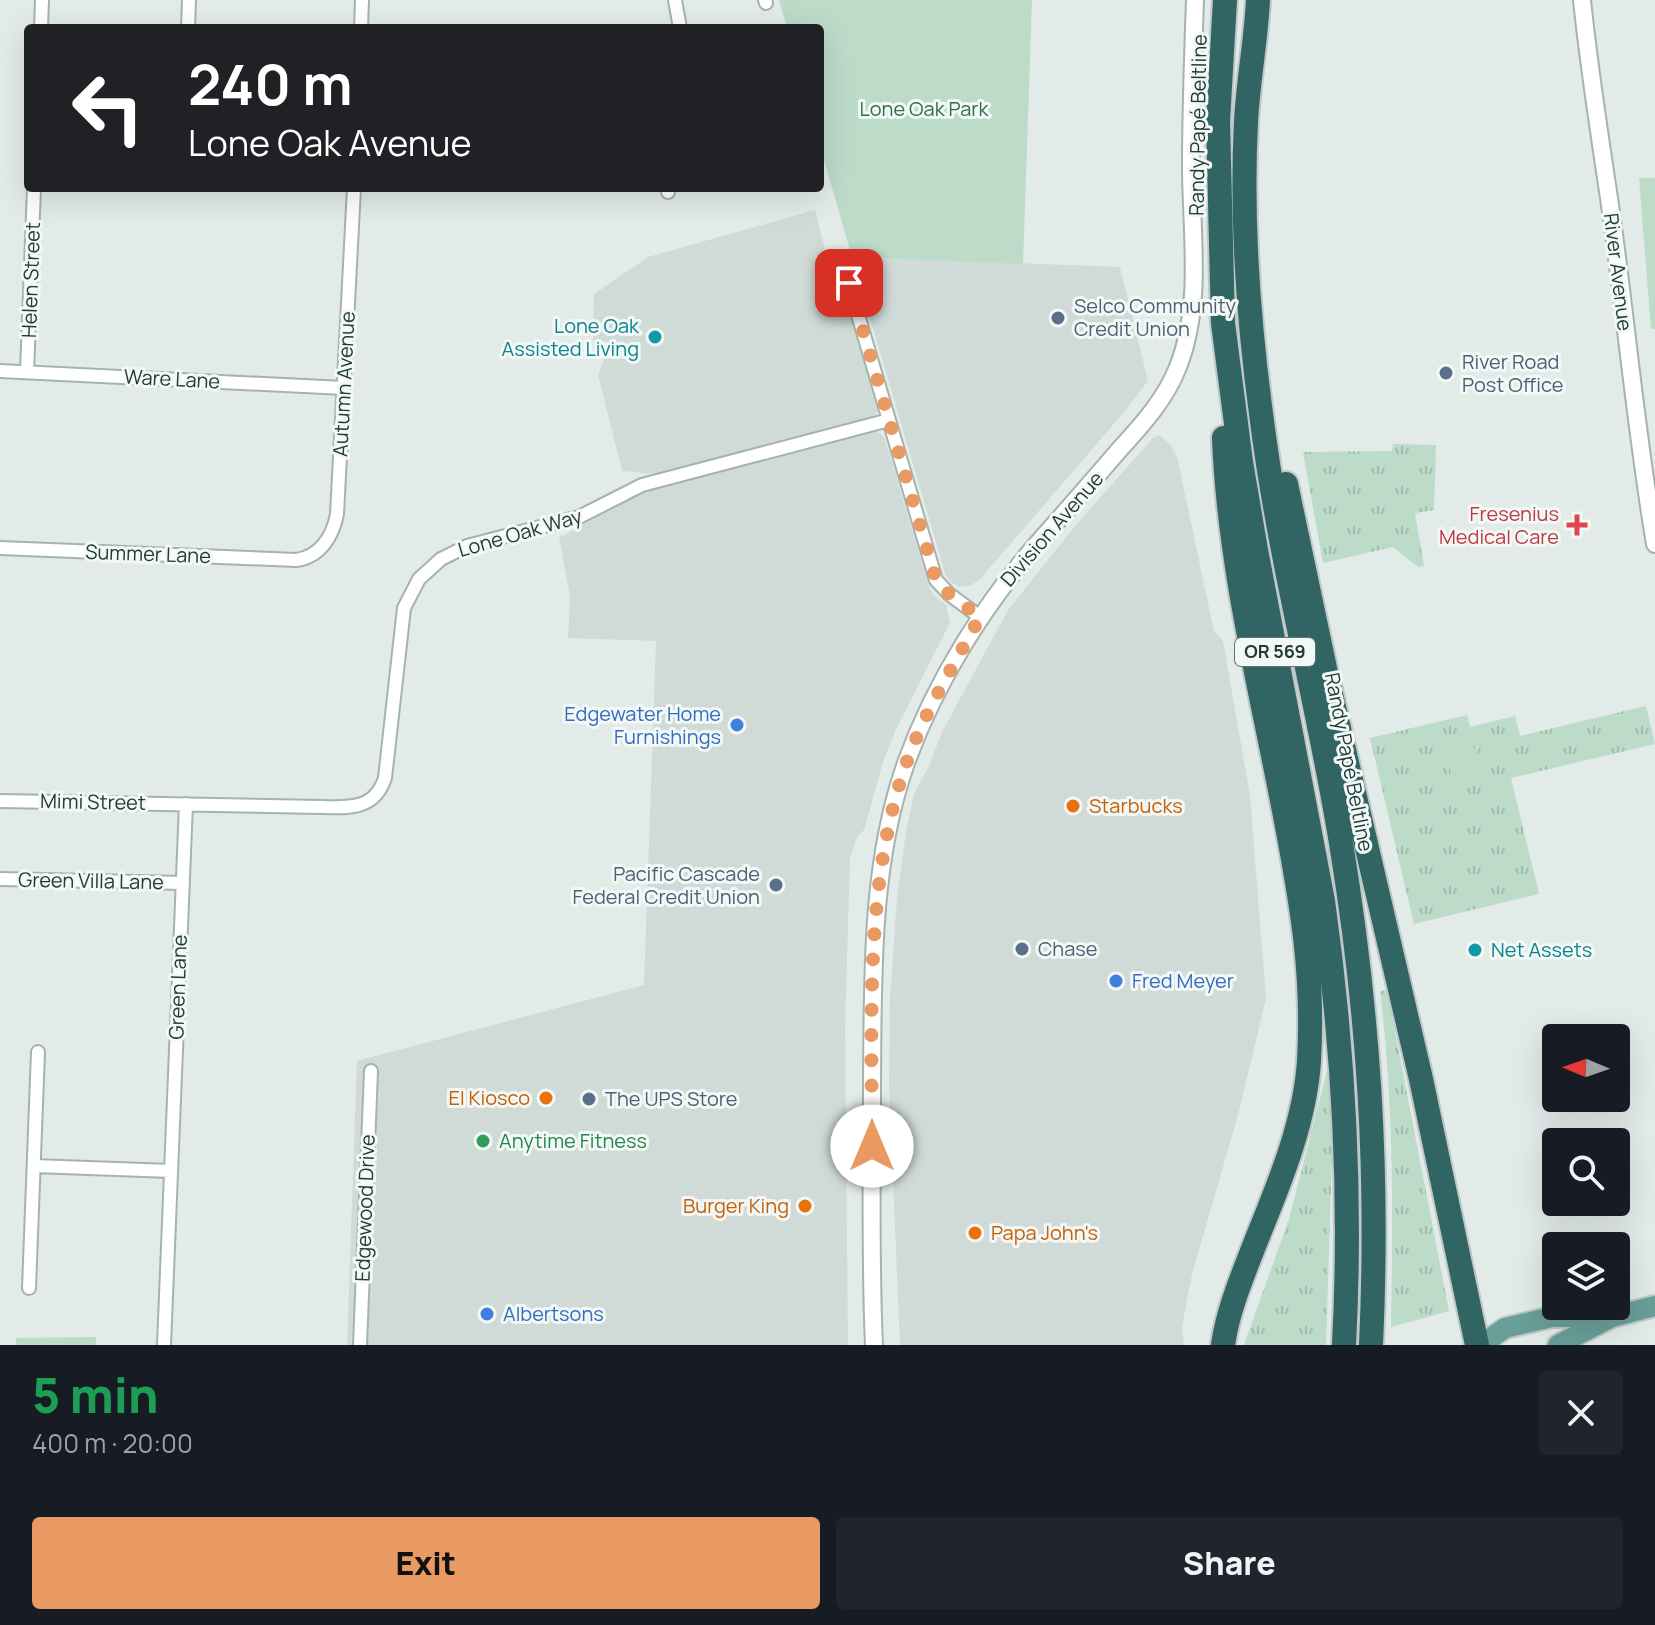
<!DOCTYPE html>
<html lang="en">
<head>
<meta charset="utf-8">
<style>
  :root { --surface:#171b24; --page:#20242c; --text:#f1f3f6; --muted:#9ea1a6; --accent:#e99962 }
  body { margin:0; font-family:Manrope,sans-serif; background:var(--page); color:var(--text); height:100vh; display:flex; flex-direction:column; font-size:30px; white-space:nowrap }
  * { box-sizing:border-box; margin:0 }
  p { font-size:26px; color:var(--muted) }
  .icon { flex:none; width:44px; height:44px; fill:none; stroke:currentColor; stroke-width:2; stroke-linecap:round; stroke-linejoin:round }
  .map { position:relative; height:1345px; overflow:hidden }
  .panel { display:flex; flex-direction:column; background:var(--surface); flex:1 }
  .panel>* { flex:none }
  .top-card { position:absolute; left:24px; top:24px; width:800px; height:168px; border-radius:8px; box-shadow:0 8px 32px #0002; background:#202124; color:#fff; overflow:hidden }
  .needle { width:52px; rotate:272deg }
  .buttons { position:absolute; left:1542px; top:1024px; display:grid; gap:16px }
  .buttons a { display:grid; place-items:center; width:88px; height:88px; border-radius:8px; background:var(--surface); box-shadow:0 8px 32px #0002; font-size:40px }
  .pin { position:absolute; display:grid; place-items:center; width:68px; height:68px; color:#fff; margin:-34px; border-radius:16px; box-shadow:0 4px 12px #0006 }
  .me { position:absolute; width:88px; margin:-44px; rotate:0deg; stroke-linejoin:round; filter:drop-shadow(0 0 6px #0008) }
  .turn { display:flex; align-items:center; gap:28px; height:168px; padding:0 32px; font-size:36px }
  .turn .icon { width:104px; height:104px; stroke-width:2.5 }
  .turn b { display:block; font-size:56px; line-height:68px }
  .round { display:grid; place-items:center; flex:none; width:84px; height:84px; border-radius:8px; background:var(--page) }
  .headline { display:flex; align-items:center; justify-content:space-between; height:136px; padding:0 32px }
  h1 { font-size:48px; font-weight:800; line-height:60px; color:#1e9e55 }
  .primary-button { display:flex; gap:16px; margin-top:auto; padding:16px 32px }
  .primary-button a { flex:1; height:92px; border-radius:8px; background:var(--accent); color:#111; font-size:32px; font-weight:800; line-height:92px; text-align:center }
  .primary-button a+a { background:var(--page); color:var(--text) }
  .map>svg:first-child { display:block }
</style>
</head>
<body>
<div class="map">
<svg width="1655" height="1345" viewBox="0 0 1655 1345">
  <defs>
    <pattern id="grass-tufts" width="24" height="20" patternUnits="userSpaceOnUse" patternTransform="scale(2)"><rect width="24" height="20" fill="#bcdbc9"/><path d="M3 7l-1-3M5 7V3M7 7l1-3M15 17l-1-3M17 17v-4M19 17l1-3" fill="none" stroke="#a1bdad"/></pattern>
  </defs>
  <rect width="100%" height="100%" fill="#e2ebe8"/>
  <path fill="#d0dbd8" d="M815,210L827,258L843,282L879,402L877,413L870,419L655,474L622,471L598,375L611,342L593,341L594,294L648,257Z
    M852,257L1120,267L1148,381L1125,411L981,578L972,585L960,587L952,583L946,576Z
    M872,431L880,433L885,439L929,586L934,596L946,605L950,623L896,729L883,762L864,830L857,837L850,858L845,1027L848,1345H347L357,1061L644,985L656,641L568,638L570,596L559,538L606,512L627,497L643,491Z
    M1159,435L1170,444L1177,457L1214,631L1223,641L1250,795L1266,999L1237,1119L1192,1274L1182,1327L1184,1345H900L889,1083L890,997L897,898L906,832L914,794L928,768L942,732L1008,610L1075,526L1153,438Z"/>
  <path fill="url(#grass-tufts)" d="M1393,444L1436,445L1434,510L1415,513L1424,566L1418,567L1393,547L1323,563L1303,452L1392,451Z
    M1646,706L1655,744L1511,778L1539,894L1414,924L1370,738L1467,715L1470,727L1515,716L1520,736Z
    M1387,990L1449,1311L1391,1327C1393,1215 1394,1103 1380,991Z
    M1327,1071L1333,1122L1326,1345H1244L1289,1219Z
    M96,1337V1345H16V1338Z"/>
  <path fill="#bcdbc9" d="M779,0H1032L1023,264L852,257L820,146V28H787Z
    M1639,178H1655V329H1651Z
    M1474,747L1480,775L1452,781L1447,753Z"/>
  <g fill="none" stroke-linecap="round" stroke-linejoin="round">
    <defs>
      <path id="minor" d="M675,0L680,28
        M765,0L766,3
        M41,28L42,0
        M188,28L189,0
        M361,28L362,0
        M668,192V188
        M846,274L936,580L949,594L980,617
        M0,371L344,388
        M27,372L34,188
        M0,548L296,560C320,557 333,536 337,514L354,188
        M0,801L322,807C350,808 375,809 385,778L404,608L419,579L441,559L467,546L579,517L642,485L889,420
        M0,879L183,883
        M34,1166L171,1171
        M29,1288L38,1052
        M164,1345L186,804
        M360,1345L371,1071"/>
      <path id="tertiary" d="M1582,0C1589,69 1600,137 1610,205C1626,318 1636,432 1655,544
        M874,1345C870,1258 872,1172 872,1085C873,978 870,865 906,763C936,680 986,601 1044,536C1070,507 1095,478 1120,449C1143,424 1166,398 1178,367C1203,304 1191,232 1191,166C1191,111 1193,55 1195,0"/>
      <path id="primary" d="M1481,1345L1505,1328L1552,1317H1612
        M1558,1345L1612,1317L1655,1306"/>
      <path id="motorway" d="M1225,0L1218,121L1223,323L1241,462L1256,550L1323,901C1344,1050 1352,1194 1344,1345
        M1258,0C1256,41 1248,81 1246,122C1241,218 1249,326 1262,421C1280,563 1318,702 1341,843C1369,1014 1379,1172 1371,1345
        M1286,484L1326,673L1421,1079L1477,1345
        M1223,1345C1228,1309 1243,1275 1256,1241C1279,1184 1305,1123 1309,1061C1314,975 1302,905 1286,821C1262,694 1229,567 1224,438"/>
    </defs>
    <use href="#minor" stroke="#a5b3b0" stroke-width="16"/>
    <use href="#tertiary" stroke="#a5b3b0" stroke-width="20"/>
    <use href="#primary" stroke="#c1c8c7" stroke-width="24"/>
    <use href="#motorway" stroke="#c1c8c7" stroke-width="28"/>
    <use href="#minor" stroke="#fff" stroke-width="12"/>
    <use href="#tertiary" stroke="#fff" stroke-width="16"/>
    <use href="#primary" stroke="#699e99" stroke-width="20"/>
    <use href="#motorway" stroke="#316563" stroke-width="24"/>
  </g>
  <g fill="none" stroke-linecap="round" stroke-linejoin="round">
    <path stroke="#e99962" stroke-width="14" stroke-dasharray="0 25.2" d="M849,283L936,580L949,594L980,617C954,665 924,713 906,764C864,885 872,1020 872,1146"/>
  </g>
  <g fill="#5c6f8a" stroke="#f2f8f6" stroke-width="3">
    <circle cx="1058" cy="318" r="8"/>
    <circle cx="1446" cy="373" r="8"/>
    <circle cx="776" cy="885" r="8"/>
    <circle cx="1022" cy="949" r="8"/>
    <circle cx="589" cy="1099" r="8"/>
  </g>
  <g fill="#0f9aa8" stroke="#f2f8f6" stroke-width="3">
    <circle cx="655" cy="337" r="8"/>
    <circle cx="1475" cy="950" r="8"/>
  </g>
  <path fill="#e0444e" stroke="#f2f8f6" stroke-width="3" d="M1573 513h8v8h8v8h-8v8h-8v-8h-8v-8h8z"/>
  <g fill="#3f7fe0" stroke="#f2f8f6" stroke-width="3">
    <circle cx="737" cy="725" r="8"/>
    <circle cx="1116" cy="981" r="8"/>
    <circle cx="487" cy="1314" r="8"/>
  </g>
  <g fill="#e8710a" stroke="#f2f8f6" stroke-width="3">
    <circle cx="1073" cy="806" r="8"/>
    <circle cx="546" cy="1098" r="8"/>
    <circle cx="805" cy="1206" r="8"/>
    <circle cx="975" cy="1233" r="8"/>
  </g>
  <circle fill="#2e9e5b" stroke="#f2f8f6" stroke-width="3" cx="483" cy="1141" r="8"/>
  <g text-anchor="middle" stroke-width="6" stroke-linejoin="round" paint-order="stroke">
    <rect fill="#f2f8f6" stroke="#617471" stroke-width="2" x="1235" y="638" width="80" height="28" rx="6"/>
    <g font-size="18" font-weight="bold" fill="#233b38">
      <text x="1275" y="658">OR 569</text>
    </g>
    <g font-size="20" fill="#306f53" stroke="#f2f8f6">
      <text x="924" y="116">Lone Oak Park</text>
    </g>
    <g font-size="20" fill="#233b38" stroke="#f2f8f6">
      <text transform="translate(1198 125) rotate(-89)" y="7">Randy Papé Beltline</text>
      <text transform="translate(1618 272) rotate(83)" y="7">River Avenue</text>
      <text transform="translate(31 280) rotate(-88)" y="7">Helen Street</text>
      <text transform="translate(172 379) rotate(3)" y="7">Ware Lane</text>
      <text transform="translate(344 384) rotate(-87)" y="7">Autumn Avenue</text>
      <text transform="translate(1052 529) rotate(-49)" y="7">Division Avenue</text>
      <text transform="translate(520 533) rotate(-16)" y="7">Lone Oak Way</text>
      <text transform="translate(148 554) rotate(2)" y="7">Summer Lane</text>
      <text transform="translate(1349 762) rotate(79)" y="7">Randy Papé Beltline</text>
      <text transform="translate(93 802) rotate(1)" y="7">Mimi Street</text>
      <text transform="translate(91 881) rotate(1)" y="7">Green Villa Lane</text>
      <text transform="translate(178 987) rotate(-88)" y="7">Green Lane</text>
      <text transform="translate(365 1208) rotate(-88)" y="7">Edgewood Drive</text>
    </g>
    <g font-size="20" fill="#4e5e75" stroke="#f2f8f6" text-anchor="start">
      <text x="1074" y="313">Selco Community<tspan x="1074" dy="23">Credit Union</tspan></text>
      <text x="1462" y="369">River Road<tspan x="1462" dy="23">Post Office</tspan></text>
      <text x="760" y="881" text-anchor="end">Pacific Cascade<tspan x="760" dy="23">Federal Credit Union</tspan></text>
      <text x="1038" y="956">Chase</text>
      <text x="605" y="1106">The UPS Store</text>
    </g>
    <g font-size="20" fill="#0d838f" stroke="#f2f8f6" text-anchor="end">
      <text x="639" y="333">Lone Oak<tspan x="639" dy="23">Assisted Living</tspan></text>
      <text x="1491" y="957" text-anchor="start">Net Assets</text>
    </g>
    <g font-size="20" fill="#be3a42" stroke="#f2f8f6" text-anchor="end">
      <text x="1559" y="521">Fresenius<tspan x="1559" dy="23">Medical Care</tspan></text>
    </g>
    <g font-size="20" fill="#366cbe" stroke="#f2f8f6" text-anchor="start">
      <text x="721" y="721" text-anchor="end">Edgewater Home<tspan x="721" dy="23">Furnishings</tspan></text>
      <text x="1132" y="988">Fred Meyer</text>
      <text x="503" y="1321">Albertsons</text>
    </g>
    <g font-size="20" fill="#c56008" stroke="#f2f8f6" text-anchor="start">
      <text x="1089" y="813">Starbucks</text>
      <text x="530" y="1105" text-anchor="end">El Kiosco</text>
      <text x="789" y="1213" text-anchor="end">Burger King</text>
      <text x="991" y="1240">Papa John's</text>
    </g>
    <g font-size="20" fill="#27864d" stroke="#f2f8f6" text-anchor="start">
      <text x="499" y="1148">Anytime Fitness</text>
    </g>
  </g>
</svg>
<div class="buttons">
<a><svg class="needle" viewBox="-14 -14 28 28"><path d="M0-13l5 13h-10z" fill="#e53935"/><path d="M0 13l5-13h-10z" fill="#9ea1a6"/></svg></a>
<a><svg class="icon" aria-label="search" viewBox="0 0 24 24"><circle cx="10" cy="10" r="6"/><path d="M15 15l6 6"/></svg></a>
<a><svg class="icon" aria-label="layers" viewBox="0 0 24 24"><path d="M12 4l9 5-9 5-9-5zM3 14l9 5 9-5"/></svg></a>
</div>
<div class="pin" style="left:849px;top:283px;background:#d93025"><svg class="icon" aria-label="arrive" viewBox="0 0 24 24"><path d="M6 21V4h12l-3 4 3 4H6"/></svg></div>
<svg class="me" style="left:872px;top:1146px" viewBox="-20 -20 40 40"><circle r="19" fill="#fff"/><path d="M0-13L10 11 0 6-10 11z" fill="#e99962"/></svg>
<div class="top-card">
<div class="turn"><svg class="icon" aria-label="left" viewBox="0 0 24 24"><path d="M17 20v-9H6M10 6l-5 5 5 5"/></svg><div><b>240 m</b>Lone Oak Avenue</div></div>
</div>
</div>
<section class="panel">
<div class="headline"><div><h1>5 min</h1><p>400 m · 20:00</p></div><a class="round"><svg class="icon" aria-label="close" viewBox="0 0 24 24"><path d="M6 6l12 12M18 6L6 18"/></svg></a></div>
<div class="primary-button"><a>Exit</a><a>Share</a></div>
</section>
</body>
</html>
